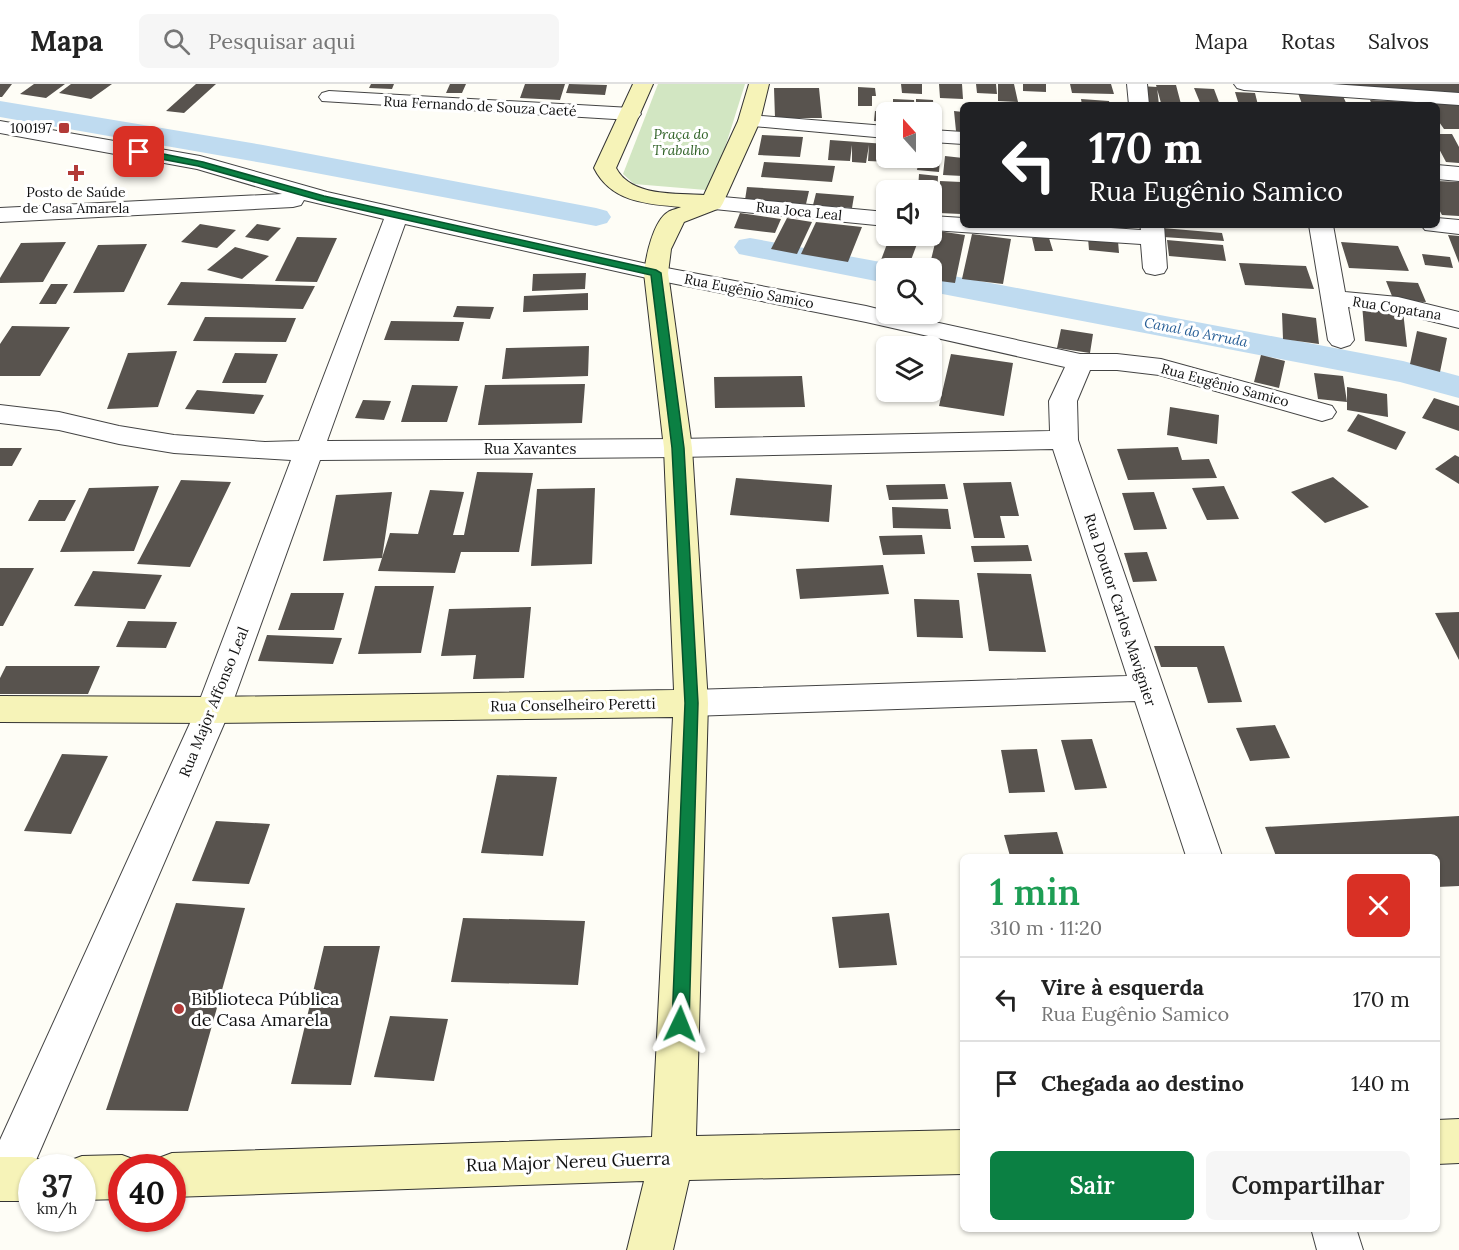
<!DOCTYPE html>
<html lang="pt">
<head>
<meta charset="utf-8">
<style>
  :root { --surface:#fff; --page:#f6f6f6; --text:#222; --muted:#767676; --line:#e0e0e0; --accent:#0b8043 }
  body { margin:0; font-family:Lora,serif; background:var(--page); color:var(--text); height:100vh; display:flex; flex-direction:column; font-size:22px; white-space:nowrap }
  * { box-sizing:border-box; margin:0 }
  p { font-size:20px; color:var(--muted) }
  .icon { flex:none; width:33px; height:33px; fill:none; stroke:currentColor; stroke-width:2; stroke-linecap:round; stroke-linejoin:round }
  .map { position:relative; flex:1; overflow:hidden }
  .sheet { position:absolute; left:960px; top:770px; width:480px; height:378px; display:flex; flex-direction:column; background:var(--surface); border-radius:9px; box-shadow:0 2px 4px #0004 }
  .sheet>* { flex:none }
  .hud { position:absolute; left:960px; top:18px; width:480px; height:126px; border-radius:9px; box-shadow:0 2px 4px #0004; background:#202124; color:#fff; overflow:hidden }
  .needle { width:39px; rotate:339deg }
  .buttons { position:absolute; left:876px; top:18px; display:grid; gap:12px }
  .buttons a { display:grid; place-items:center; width:66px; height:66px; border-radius:9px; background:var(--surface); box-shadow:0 2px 4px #0004; font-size:30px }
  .speed { position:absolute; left:18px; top:1070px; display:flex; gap:12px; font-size:30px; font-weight:700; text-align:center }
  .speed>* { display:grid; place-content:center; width:78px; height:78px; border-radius:50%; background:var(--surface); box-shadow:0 2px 4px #0004; line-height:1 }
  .speed small { font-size:15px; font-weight:400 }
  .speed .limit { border:9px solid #d22; background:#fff; color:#111 }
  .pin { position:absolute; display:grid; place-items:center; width:51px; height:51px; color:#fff; margin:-26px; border-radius:12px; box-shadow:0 3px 9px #0006 }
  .me { position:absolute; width:66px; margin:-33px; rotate:2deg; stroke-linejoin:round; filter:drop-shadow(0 0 4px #0008) }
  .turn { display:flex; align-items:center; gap:21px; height:126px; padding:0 30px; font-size:27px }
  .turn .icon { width:78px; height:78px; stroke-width:2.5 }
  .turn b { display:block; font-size:42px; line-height:51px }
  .round { display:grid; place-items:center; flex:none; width:63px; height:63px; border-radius:9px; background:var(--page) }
  .overview { display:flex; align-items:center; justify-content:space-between; height:102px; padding:0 30px }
  h1 { font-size:36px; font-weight:600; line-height:45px; color:#1e9e55 }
  .action { display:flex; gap:12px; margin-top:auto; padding:12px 30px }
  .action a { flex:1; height:69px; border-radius:9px; background:var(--accent); color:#fff; font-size:24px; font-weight:600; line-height:69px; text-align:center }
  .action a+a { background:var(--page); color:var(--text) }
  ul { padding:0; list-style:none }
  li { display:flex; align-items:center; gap:18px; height:84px; padding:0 30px; border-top:2px solid var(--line) }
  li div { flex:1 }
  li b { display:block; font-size:22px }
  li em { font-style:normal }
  header { display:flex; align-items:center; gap:36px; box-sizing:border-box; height:84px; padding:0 30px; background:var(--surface); border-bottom:2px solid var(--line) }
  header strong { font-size:28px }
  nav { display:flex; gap:33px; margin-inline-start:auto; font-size:21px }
  .search { width:420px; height:54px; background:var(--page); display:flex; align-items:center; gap:15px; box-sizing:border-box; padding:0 21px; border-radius:9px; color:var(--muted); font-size:22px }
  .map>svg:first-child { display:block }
</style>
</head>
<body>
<header>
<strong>Mapa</strong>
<div class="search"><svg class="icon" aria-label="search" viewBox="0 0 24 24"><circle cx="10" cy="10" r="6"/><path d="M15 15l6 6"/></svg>Pesquisar aqui</div>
<nav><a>Mapa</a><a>Rotas</a><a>Salvos</a></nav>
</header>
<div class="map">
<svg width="1459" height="1166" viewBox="0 0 1459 1166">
  <rect width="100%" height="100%" fill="#fefdf6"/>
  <path fill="#d2e6c2" d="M658,0H745L713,102L706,106L634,100L623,90Z"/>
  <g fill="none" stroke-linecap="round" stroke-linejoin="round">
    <path fill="#bfdbf0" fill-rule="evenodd" d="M0,17L263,61L596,124L607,127L611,133L607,139L596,142L263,79L0,33Z
      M750,154L886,179L899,184H886V199L739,170L734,163L739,156Z
      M932,188L1403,277L1459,292V314L1400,298L932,208Z"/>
  </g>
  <path fill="#58534e" d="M0,0H12L2,13H0Z
    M34,0H65L46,14L20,10Z
    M71,0H112L91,15L59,9Z
    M196,0H216L184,29L166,27Z
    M371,0H394L392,5L369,4Z
    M450,0H466L462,9H446Z
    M525,0H565L560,16L520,14Z
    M569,0L607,1L605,11L566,9Z
    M901,0H922V10L902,9Z
    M939,0H962L963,15L940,14Z
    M976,0H996L997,10L977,9Z
    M998,0H1014L1018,18L998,17Z
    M1023,0H1046V8L1023,7Z
    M1070,0H1111L1114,10L1072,9Z
    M1339,0H1459V10L1339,2Z
    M1156,1H1176L1181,20L1161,19Z
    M1140,2L1157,3L1159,21H1142Z
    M858,3L875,4L876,12H872V22H858Z
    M774,4H819L822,34H775Z
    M1194,4L1214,5L1220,21H1201Z
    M1235,8L1255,9L1258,21H1239Z
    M1298,9L1343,12L1347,21L1302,20Z
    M893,15L914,16L915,28H893Z
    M916,15L933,16L935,44H932V28H916Z
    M1081,15L1109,17L1110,21H1082Z
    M1370,16L1459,20V45H1444L1437,35V21H1372Z
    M875,27L886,28V38L874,37Z
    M954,27L963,28V47H956Z
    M1437,50H1452L1459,63V79L1446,78L1437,61Z
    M762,51L803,53L800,73L758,71Z
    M830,56L886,60L889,78L868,77L869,61L866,79L852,78V61L850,77L828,76Z
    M932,60L941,61L939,88L917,86L919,74H932Z
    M945,72L963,74V92L943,91Z
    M891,74H911V79L891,78Z
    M764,78L835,82L832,98L761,93Z
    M919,90L938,92L936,133L932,132V106H918Z
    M940,97L961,98V130L939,129Z
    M1437,97L1459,98V132L1442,131L1437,122Z
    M747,103L809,107L806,120L745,116Z
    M816,109L854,112L852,124L813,121Z
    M740,129L781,135L775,149L734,144Z
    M787,134L812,138L797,170L771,165Z
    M816,138L862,143L848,178L801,170Z
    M200,140L236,146L217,164L181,158Z
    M257,140L281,144L268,157L245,153Z
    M1162,144L1222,149L1224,157L1163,153Z
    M938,147L965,151L955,199L932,196V184H929Z
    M972,150L1011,155L1003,200L962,195Z
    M1448,151L1459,152V179Z
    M890,152H920L908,184H878Z
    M297,153L337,154L317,198L275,197Z
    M1032,154H1049L1053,167H1035Z
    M1088,154L1118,157L1119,169L1089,166Z
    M1167,156L1223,161L1226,177L1169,172Z
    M66,158L43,198L0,199V194L21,159Z
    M1341,158L1398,162L1409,187L1349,184Z
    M147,160L124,208L73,209L98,161Z
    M235,163L269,172L242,195L207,186Z
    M1422,170L1450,173L1453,184L1425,181Z
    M1239,179L1306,182L1314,205L1245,201Z
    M586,189L585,205L532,207L533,190Z
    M1386,197L1418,199L1426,218L1394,217Z
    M181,198L315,202L303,225L167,221Z
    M51,200H68L56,220H39Z
    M588,209V226L523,228L524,212Z
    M1362,220L1403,227L1407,263L1365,257Z
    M457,222L494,223L490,235L453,233Z
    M1282,229L1316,234L1319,260L1283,255Z
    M205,233L296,234L286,258L193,257Z
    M391,237L464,238L459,257L384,256Z
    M12,242L70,243L40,292H0V260Z
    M1061,245L1093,250L1090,269L1057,264Z
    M1417,247L1447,254L1440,288L1410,280Z
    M589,262L588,292L502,295L506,264Z
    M177,267L158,323L107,325L128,269Z
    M235,269L278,270L266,299H222Z
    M951,270L1013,279L1004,332L939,322Z
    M1261,271L1285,277L1279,304L1254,298Z
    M1314,289L1343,292L1347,318L1318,315Z
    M802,292L805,323L715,324L714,293Z
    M585,300L582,339L478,341L485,301Z
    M412,301L458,302L447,338H401Z
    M1347,303L1387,310L1388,333L1347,326Z
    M197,306L264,311L254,330L185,325Z
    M1434,314L1459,322V347L1422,334Z
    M363,316L391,317L384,336L355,334Z
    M1170,323L1219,331L1217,360L1167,351Z
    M1358,330L1406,348L1396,366L1347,347Z
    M1178,363L1182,376L1209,375L1217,394L1128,396L1117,365Z
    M0,364H22L12,382H0Z
    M1455,371L1459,373V400L1435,385Z
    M477,388L533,389L519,468H461L455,489L378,487L382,474L323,477L336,411L392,408L382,474L390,449L418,450L430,406L464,408L453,451H464Z
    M1333,393L1369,423L1325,439L1291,408Z
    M736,394L832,401L829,438L730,431Z
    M181,396L231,398L190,483L137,480Z
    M1011,398L1019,432H1000L1005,454H974L963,399Z
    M945,400L948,415L889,416L886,401Z
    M159,402L134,467L60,468L89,404Z
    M1224,402L1239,435L1207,436L1192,404Z
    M595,404L592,480L531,482L537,405Z
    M1154,408L1167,445L1134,446L1122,409Z
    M39,416H76L65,437H28Z
    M892,423L948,425L951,445L893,444Z
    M922,451L925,470L883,471L879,452Z
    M1028,461L1032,477L974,478L971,462Z
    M1147,468L1157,497L1133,498L1124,469Z
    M883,481L889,510L800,515L796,485Z
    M0,484H34L3,542H0Z
    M93,487L162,491L145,525L74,522Z
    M977,489L1031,490L1046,568L989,567Z
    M375,502H434L421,569L358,570Z
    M291,509H344L334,546H278Z
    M914,515L959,516L963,554L917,553Z
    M531,523L524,594L473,595L476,571L441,572L449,525Z
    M1459,528V576L1435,529Z
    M128,537L177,538L166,564L116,563Z
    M267,551L342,554L333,580L258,577Z
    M1154,562H1224L1242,618L1208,619L1197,583H1161Z
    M6,582H100L88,610H0V594Z
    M1275,641L1290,674L1250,677L1236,644Z
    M1092,655L1107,704L1075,706L1061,656Z
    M1037,665L1045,708L1009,709L1001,666Z
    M62,670L108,672L71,750L24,747Z
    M497,691L557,693L543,772L481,769Z
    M1459,732V802L1437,803V772H1276L1265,743Z
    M216,737L270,740L249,800L192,797Z
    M1057,748L1064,772H1010L1004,751Z
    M176,819L245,824L188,1027L106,1026Z
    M889,829L897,881L839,884L832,833Z
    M463,834L585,837L578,901L451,898Z
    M324,862H380L351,1001L291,1000Z
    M390,932L448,935L434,997L374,993Z"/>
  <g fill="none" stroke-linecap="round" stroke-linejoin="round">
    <defs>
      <path id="street" d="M1127,0H1147L1149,21H1129Z
        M1234,0H1332L1459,9V21L1244,6L1237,4Z
        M329,7L631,24L638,26L641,30L638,34L631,36L322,17L319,13L322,9Z
        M749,31L886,42V54L742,41L738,37L742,33Z
        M0,37L200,72L327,108L656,182L866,222L886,227V230H898L1080,270H1117L1161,275L1332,322L1336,328L1332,334L1322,337L1159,291L1117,286H1090L1077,317L1078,356L1222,772H1186L1135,617L691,632L679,628L674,619L679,610L691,606L1127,592L1053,365L678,373L320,376L230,626L21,1111L5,1117L0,1115V1056L196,626L291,376L174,369L119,360L59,346L0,339V321L59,328L119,342L174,351L265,358L299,357L384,135L304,116L301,121L293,123L0,138V124L282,110L197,85L0,49ZM405,140L656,196L866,238L1065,283L1049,317L1050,347L678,355L327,357Z
        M932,46L963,48V60L932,58Z
        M1437,81L1459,83V97L1437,95Z
        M712,112L886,128V142L704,124L701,119L704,114Z
        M932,132L963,134V141H1066L1141,146L1140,141H1164L1167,184L1164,189L1155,191L1146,189L1143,184L1141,160L932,146Z
        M1437,134L1459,136V150L1425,146L1421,141H1437Z
        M1309,141H1333L1345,208L1398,213L1459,228V244L1398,229L1348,223L1354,256L1350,261L1341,264L1332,261L1328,256Z
        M1311,1144H1356L1363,1166H1317Z"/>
      <path id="secondary" d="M633,0H653L616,84C631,113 676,109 704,111L738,37L749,0H769L760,37L723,119L720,124L684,138L671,165L668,189L692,364L708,619L696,1052L963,1046V1090L689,1096L673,1166H627L644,1097L172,1113V1083H153L156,1075L172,1069L652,1053L673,633L213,639L0,638V612L213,613L674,606L664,364L644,189C646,173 653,137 668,128C671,126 677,125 681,123C646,120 611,118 594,84Z
        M1459,1035V1079L1437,1080V1036Z
        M122,1071L138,1077L140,1083H122V1115L82,1116V1083H64L66,1078L82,1072Z
        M0,1073H32L48,1079L49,1083H32V1117H0Z"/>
    </defs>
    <use href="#street" stroke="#444" stroke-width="2"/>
    <use href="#secondary" stroke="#333" stroke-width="2"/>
    <use href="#street" fill="#fff" fill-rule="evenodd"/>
    <use href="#secondary" fill="#f6f3b8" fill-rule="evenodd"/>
  </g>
  <path fill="#0b8043" stroke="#07532c" stroke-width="1.5" d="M139,65L203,78L324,112L656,186L661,189L684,364L698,619L689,940L686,946L680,948L674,946L672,940L685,619L672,364L651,191L322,117L198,82L135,70L134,68Z"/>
  <g fill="#b23a38" stroke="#fff" stroke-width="2">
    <rect x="58" y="38" width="12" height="12" rx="3"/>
    <path d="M73 80h6v6h6v6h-6v6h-6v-6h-6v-6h6z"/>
    <circle cx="179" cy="925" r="6"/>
  </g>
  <g text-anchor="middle" stroke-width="6" stroke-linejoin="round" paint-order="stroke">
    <g font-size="14" fill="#111" stroke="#fff">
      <text transform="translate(480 22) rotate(3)" y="5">Rua Fernando de Souza Caeté</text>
      <text transform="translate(799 127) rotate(6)" y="5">Rua Joca Leal</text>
      <text transform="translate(749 207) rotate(11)" y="5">Rua Eugênio Samico</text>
      <text transform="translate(1397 224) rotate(9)" y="5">Rua Copatana</text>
      <text transform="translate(1225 301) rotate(15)" y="5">Rua Eugênio Samico</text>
    </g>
    <g font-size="14" fill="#111" stroke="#fff" text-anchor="end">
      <text x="52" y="49">100197</text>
      <text x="76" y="113" text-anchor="middle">Posto de Saúde<tspan x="76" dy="16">de Casa Amarela</tspan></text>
    </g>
    <g font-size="14" font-style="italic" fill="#306227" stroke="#fff">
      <text x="681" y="55">Praça do<tspan x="681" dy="16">Trabalho</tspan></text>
    </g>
    <g font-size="14" font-style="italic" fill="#275e96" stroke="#fff">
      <text transform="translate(1196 248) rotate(11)" y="5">Canal do Arruda</text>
    </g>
    <g font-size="15" fill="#111" stroke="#fff">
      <text x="530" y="370">Rua Xavantes</text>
      <text transform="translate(1120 526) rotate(72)" y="5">Rua Doutor Carlos Mavignier</text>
      <text transform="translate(214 618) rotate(-68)" y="5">Rua Major Affonso Leal</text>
      <text transform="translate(573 621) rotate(-1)" y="5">Rua Conselheiro Peretti</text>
    </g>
    <g font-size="18" fill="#111" stroke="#fff" text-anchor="start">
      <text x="191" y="921">Biblioteca Pública<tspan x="191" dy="21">de Casa Amarela</tspan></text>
    </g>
    <g font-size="18" fill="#111" stroke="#fff">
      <text transform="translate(568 1078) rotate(-2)" y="6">Rua Major Nereu Guerra</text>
    </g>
  </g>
</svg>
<div class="buttons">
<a><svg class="needle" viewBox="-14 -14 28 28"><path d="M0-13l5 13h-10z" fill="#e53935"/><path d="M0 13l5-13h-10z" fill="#767676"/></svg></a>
<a><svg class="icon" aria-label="sound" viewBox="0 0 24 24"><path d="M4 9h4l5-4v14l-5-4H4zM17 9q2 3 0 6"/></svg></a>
<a><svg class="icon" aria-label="search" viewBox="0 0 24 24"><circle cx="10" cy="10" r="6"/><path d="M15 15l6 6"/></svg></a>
<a><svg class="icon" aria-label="layers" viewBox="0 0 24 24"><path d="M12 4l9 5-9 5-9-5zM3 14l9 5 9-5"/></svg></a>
</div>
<div class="speed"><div>37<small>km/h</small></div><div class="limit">40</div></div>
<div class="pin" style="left:139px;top:68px;background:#d93025"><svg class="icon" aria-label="arrive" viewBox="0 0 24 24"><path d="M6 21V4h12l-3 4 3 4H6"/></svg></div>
<svg class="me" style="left:680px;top:940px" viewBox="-20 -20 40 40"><path d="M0-17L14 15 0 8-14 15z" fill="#0b8043" stroke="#fff" stroke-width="4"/></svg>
<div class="hud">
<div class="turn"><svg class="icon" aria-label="left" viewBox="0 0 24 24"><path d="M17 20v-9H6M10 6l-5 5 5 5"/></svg><div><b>170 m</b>Rua Eugênio Samico</div></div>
</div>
<section class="sheet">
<div class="overview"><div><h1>1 min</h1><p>310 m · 11:20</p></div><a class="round" style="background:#d93025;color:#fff"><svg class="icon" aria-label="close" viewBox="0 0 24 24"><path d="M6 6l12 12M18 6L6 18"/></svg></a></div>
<ul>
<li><svg class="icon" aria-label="left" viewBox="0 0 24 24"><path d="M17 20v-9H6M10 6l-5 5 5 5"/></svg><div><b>Vire à esquerda</b><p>Rua Eugênio Samico</p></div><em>170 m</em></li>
<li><svg class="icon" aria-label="arrive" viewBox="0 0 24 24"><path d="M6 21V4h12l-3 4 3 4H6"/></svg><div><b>Chegada ao destino</b></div><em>140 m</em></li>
</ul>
<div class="action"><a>Sair</a><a>Compartilhar</a></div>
</section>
</div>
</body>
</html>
